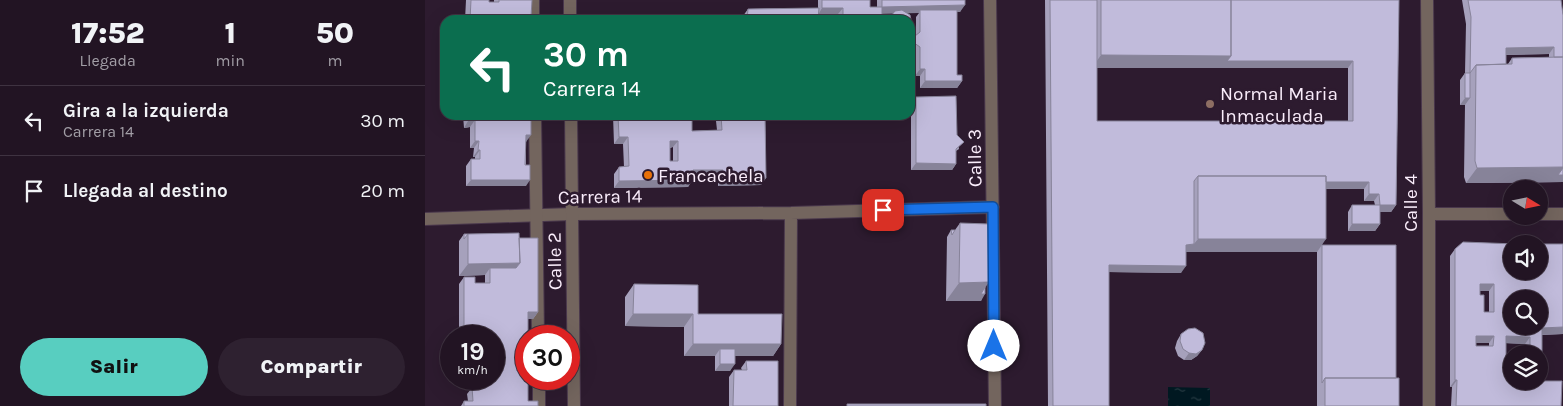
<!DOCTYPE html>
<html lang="es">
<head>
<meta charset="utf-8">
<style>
  :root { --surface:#221423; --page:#2e2130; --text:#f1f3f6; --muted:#a29ea6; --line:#3f3341; --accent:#58cec0 }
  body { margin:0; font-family:Karla,sans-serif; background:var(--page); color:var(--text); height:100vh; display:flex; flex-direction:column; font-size:19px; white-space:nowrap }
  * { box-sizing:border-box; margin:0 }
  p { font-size:16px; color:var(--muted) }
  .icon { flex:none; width:28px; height:28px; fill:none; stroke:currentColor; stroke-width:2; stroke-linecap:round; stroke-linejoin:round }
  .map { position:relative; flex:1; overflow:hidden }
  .sheet { display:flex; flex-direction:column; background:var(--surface); width:425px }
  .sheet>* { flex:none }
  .guide { position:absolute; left:15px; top:15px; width:475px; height:105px; border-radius:15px; box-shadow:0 5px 20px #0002,0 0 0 1px var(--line); background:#0b6e4f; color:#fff; overflow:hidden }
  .needle { width:32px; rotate:100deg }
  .buttons { position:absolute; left:1078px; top:180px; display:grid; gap:10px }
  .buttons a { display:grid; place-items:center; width:45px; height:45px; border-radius:50%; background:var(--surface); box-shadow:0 5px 20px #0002,0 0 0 1px var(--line); font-size:25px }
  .speed { position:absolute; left:15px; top:325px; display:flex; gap:10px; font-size:25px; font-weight:700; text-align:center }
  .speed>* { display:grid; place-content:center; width:65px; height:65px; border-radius:50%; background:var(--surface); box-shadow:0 5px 20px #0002,0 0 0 1px var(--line); line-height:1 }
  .speed small { font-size:12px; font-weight:400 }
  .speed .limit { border:8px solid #d22; background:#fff; color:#111 }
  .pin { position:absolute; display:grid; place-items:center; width:42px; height:42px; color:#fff; margin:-21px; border-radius:10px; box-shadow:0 2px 8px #0006 }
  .me { position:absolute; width:55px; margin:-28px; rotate:0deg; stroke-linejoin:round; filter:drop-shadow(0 0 4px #0008) }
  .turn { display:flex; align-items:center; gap:18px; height:105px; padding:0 20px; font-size:22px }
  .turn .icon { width:65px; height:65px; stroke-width:2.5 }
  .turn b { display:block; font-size:35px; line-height:42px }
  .eta { display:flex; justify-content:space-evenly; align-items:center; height:85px; text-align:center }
  .eta b { font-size:30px; font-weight:800; line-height:35px }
  .button { display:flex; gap:10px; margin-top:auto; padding:10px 20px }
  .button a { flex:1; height:58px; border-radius:30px; background:var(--accent); color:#111; font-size:20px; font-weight:800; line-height:58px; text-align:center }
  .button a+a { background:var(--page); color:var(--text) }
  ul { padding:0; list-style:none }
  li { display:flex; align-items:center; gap:15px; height:70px; padding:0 20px; border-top:1px solid var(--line) }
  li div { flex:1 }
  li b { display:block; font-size:19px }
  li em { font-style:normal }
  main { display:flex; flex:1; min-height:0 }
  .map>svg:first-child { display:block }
</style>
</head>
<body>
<main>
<section class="sheet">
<div class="eta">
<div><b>17:52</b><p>Llegada</p></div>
<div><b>1</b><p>min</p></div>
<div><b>50</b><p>m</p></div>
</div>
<ul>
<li><svg class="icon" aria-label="left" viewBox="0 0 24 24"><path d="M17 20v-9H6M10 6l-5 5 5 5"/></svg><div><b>Gira a la izquierda</b><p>Carrera 14</p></div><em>30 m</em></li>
<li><svg class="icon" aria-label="arrive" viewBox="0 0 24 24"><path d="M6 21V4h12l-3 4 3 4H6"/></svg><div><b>Llegada al destino</b></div><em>20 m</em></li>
</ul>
<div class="button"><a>Salir</a><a>Compartir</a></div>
</section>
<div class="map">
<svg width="1138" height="406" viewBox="0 0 1138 406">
  <defs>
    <pattern id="water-ripples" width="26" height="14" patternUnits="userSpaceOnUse" patternTransform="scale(1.25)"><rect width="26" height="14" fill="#001821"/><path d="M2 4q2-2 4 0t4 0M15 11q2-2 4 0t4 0" fill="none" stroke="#263a42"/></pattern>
  </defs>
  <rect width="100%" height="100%" fill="#2d1b2f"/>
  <path fill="url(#water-ripples)" d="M743,387L785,388V406H743Z"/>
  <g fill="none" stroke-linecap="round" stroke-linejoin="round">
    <defs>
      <path id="minor" d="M565,0L570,406
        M1002,0L1004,214V406
        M1004,214H1086
        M1114,214H1138
        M0,219L147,214L366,213L568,207
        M365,406L366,213"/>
      <path id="tertiary" d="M108,0V20
        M145,0V20
        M110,115L113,336
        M146,115L149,406
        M114,379V406"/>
    </defs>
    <use href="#minor" stroke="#4a384c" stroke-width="14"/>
    <use href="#tertiary" stroke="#4a384c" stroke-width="14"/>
    <use href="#minor" stroke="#73655e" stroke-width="12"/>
    <use href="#tertiary" stroke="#73655e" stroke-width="12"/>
  </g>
  <path fill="#a6a1bc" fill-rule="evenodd" d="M41,0H64V2H69V0H107L106,17L104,20H40Z
    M393,0H445V7H452V0H540L535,12H532V75L537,81L532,88H495V76H490V54L485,50V40L491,36V17L494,13H482L485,20H463L469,13H457V20H413V14L394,15L393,20H318V16L323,9L393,8Z
    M620,0H974L971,205L966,212H955V224L950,231H923V212L927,205H950L949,201H939V189H901L897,245L971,378L974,406H892V252L761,251L756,273L684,272V406H623ZM672,68H923V121H672Z
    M1037,0H1136L1138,182L1041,183L1039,177L1040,105H1035V80L1040,73L1041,24ZM1124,54V57L1087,58L1083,64H1081V55Z
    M491,97L532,135L534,149L531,151V164L527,170H486V103Z
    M38,115H106L101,142V186H41V166L46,159H50V157H48L49,148H45V127L39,128Z
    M188,115H267V131L292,130L291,121L296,115H340L341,178L336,185L293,186V176L268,177L263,187L189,188V174L194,167H199L198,144H189ZM248,147V161H245V148Z
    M535,223L560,287L556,301H521L522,237L526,230H530Z
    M39,234L94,238L113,312L108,319H103V401L113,406H36L39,401H43L42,394L46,389V380H34V379H69V336H34V284L39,277L50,283H60V275L34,276V241Z
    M1086,244H1138V334L1117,335L1114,354H1100V344L1081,343V361L1086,381L1136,406H1026L1027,387H1025V256L1030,249ZM1055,291H1064V312H1059L1055,295ZM1051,343H1064V346H1051Z
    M209,284L273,314L356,344L348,356H310L305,371H290V356H259V327L200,326V297Z
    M756,334L777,350L772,356L766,360H759L753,356L750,348L752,341Z
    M321,361L353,406H304V377L309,370H317L316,368Z"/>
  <path fill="#878399" d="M540,5L535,12H495V10L494,13L452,14L457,7Z
    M397,8H418L413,14L393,15Z
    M101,17H106L104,20H100Z
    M1129,47L1124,54L1076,55L1081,48Z
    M676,55L806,56L928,61L923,68H667Z
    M495,69H500L495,76H490Z
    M500,81H537L532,88H495Z
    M1040,98H1045L1040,105H1035Z
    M50,120L45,127L39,128L43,121Z
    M101,135H106L101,142Z
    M194,137H203L198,144H189Z
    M50,141H54L49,148H45Z
    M245,141H253L248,147L240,148Z
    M53,150H55L50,157H48Z
    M491,163L531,164L527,170H486Z
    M1138,167V182L1041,183L1052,168Z
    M268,170H298L293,176L263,177Z
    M341,178L336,185L293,186L298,179Z
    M46,180H105L101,186H41Z
    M268,180L263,187L189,188L194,181Z
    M773,181L944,182L939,189L773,188Z
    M944,194H954L949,201H939Z
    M955,205H971L966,212H950Z
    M927,224H955L950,231H923Z
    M773,239H901L892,252H756L761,245L769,244Z
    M95,263L86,275L65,268L60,275L34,276L43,264Z
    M684,265L761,266L756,273L680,272Z
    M564,282L556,294H560L556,301H521L534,283Z
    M1055,284H1069L1064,291H1050Z
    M103,312H113L108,319H98Z
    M208,314H268L259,327L200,326Z
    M1138,327V334L1112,335L1117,328Z
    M1051,336H1069L1064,343H1047Z
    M1081,336L1105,337L1100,344L1076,343Z
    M268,344H356L348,356H295V349L290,356H259Z
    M777,350L772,356L766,360H759L764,353Z
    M295,364H310L305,371H290Z
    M35,379H47L46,380H34Z
    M1030,380H1032L1027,387H1025Z"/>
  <path fill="#c1bbdb" stroke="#878399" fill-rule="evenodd" d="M46,0H64V2H74V0H107L106,17H101V20H45Z
    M397,0H445V7H457V20H418V8H397Z
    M457,0H540V5L457,7Z
    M625,0H672V121H928V61H802L806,56V0H974L971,205H955V224H927V205H955L954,194H944V182H901V176H773L769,181V244L761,245V266L684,265V406H628Z
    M676,0H806V56L676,55Z
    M1043,0H1136L1138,15V57H1129V47L1081,48V64L1051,65L1045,73L1046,17Z
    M394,8L393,20H322L323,9Z
    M477,10L485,15L487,24L485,27V20H465L466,16L470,11Z
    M495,10H532V75H537V81H500V69H495V47L485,40L495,32Z
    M1138,57V167L1052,168L1050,161L1051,65L1087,64V58Z
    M1040,73H1045V98H1040Z
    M531,96L532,135L539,142L531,149V164L491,163V97Z
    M43,115H106V135H101L100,165H105V180H46V159H55V150H53L54,141H50V120L43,121Z
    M193,115H267V131L297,130L296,115H340L341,178L298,179V170H268V180L194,181V167L204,166L203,137H194ZM245,141H253V161H245Z
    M1138,168V175H1133Z
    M773,176H901V239H773Z
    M535,223L564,224V282L534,283Z
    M526,230H530L527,235Z
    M94,233L95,263L43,264V234Z
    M39,234H43L39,239Z
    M94,238H113V312H103V336H101V379H103V401H113V406H39V401H48L47,387H51V379H69V336H39V277H50V283H65V268H91L95,263Z
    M1038,242L1091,244H1086V271H1114V244H1138V327L1117,328V357H1114V354H1105V337L1081,336V361L1086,362V381H1137L1136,406H1031L1032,380H1030V249ZM1055,284H1069V312H1059V295H1055ZM1086,299H1114V326H1086ZM1051,336H1069L1068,346H1051Z
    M897,245H971V378H900L897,383Z
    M209,284L273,285V314H357L356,344H268V314H208Z
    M560,287V294H556Z
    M770,328L778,333L780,343L777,350L771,354L764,353L758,349L755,341L756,334L763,329Z
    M295,349H310V364H295Z
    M321,361H353V406H308L309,370H322Z
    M900,378H974V406H900Z
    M422,404H561V406H422Z"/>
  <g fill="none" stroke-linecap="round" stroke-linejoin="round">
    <defs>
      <path id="route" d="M458,210L568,207L569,346"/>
    </defs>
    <use href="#route" stroke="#114b97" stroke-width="12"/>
    <use href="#route" stroke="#1a73e8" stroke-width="9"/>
  </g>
  <circle fill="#8d6e63" stroke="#2d1b2f" stroke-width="2" cx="785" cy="104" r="5"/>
  <circle fill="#e8710a" stroke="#2d1b2f" stroke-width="2" cx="223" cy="175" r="5"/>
  <g text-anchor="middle" stroke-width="5" stroke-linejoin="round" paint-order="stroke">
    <g font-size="19" fill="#faedfb" stroke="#2d1b2f" text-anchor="start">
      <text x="795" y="100">Normal Maria<tspan x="795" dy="22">Inmaculada</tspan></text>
      <text x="233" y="182">Francachela</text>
    </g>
    <g font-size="19" fill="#faedfb" stroke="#2d1b2f">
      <text transform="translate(549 158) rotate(-91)" y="7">Calle 3</text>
      <text transform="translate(175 196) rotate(-1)" y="7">Carrera 14</text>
      <text transform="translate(985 203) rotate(-90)" y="7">Calle 4</text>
      <text transform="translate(129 261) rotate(-91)" y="7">Calle 2</text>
    </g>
  </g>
</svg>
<div class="buttons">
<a><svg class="needle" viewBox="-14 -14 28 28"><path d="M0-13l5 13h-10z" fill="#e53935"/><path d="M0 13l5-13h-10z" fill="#a29ea6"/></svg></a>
<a><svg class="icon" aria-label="sound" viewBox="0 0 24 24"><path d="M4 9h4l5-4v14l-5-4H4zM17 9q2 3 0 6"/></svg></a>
<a><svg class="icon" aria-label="search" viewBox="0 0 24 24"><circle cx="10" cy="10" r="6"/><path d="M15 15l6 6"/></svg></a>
<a><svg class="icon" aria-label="layers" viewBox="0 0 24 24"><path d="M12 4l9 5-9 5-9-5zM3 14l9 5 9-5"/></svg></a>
</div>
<div class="speed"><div>19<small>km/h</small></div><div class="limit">30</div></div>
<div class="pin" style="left:458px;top:210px;background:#d93025"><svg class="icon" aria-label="arrive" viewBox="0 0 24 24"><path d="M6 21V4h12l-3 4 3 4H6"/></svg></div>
<svg class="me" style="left:569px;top:346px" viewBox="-20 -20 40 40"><circle r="19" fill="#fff"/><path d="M0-13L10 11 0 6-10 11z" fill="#1a73e8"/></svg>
<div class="guide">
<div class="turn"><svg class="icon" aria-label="left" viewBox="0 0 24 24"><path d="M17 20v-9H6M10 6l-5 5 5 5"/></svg><div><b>30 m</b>Carrera 14</div></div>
</div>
</div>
</main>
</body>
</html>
